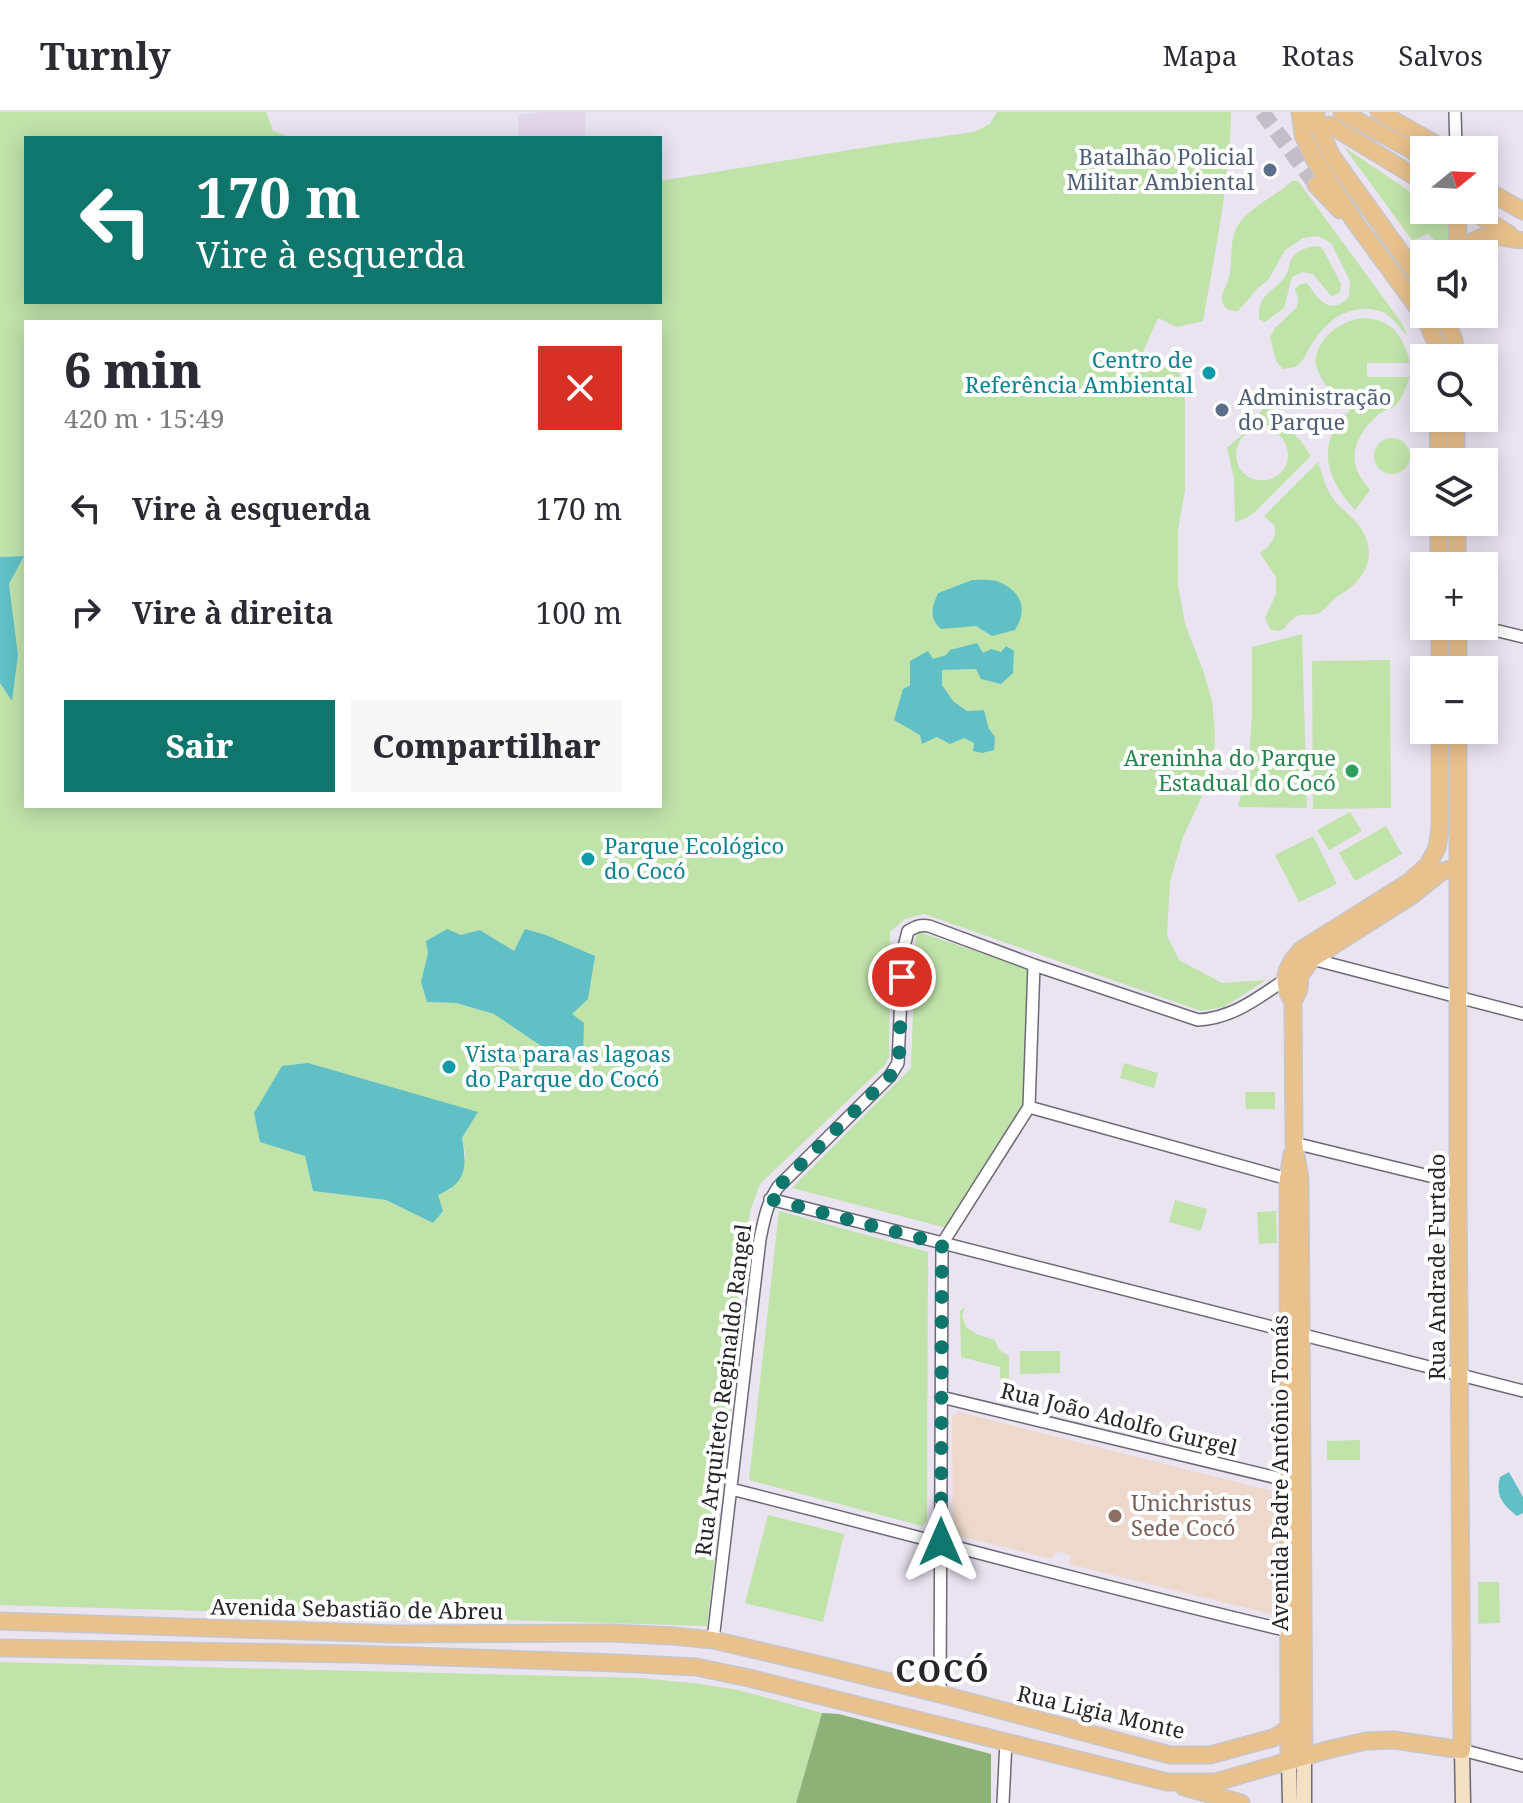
<!DOCTYPE html>
<html lang="pt">
<head>
<meta charset="utf-8">
<style>
  :root { --surface:#fff; --page:#f7f7f7; --text:#2b2b33; --muted:#7c7c81; --line:#e1e1e2; --accent:#0f766e }
  body { margin:0; font-family:"Noto Serif",serif; background:var(--page); color:var(--text); height:100vh; display:flex; flex-direction:column; font-size:30px; white-space:nowrap }
  * { box-sizing:border-box; margin:0 }
  p { font-size:26px; color:var(--muted) }
  .icon { flex:none; width:44px; height:44px; fill:none; stroke:currentColor; stroke-width:2; stroke-linecap:round; stroke-linejoin:round }
  .map { position:relative; flex:1; overflow:hidden }
  .panel { position:absolute; left:24px; top:208px; width:638px; height:488px; display:flex; flex-direction:column; background:var(--surface); border-radius:0px; box-shadow:0 4px 20px #0003 }
  .panel>* { flex:none }
  .hud { position:absolute; left:24px; top:24px; width:638px; height:168px; border-radius:0px; box-shadow:0 4px 20px #0003; background:#0f766e; color:#fff; overflow:hidden }
  .needle { width:52px; rotate:72deg }
  .controls { position:absolute; left:1410px; top:24px; display:grid; gap:16px }
  .controls a { display:grid; place-items:center; width:88px; height:88px; border-radius:0px; background:var(--surface); box-shadow:0 4px 20px #0003; font-size:40px }
  .pin { position:absolute; display:grid; place-items:center; width:68px; height:68px; color:#fff; margin:-34px; border:4px solid #fff; border-radius:50%; box-shadow:0 2px 8px #0007 }
  .me { position:absolute; width:88px; margin:-44px; rotate:0deg; stroke-linejoin:round; filter:drop-shadow(0 0 6px #0008) }
  .turn { display:flex; align-items:center; gap:28px; height:168px; padding:0 40px; font-size:36px }
  .turn .icon { width:104px; height:104px; stroke-width:2.5 }
  .turn b { display:block; font-size:56px; line-height:68px }
  .round { display:grid; place-items:center; flex:none; width:84px; height:84px; border-radius:0px; background:var(--page) }
  .summary { display:flex; align-items:center; justify-content:space-between; height:136px; padding:0 40px }
  h1 { font-size:48px; font-weight:800; line-height:60px }
  .button { display:flex; gap:16px; margin-top:auto; padding:16px 40px }
  .button a { flex:1; height:92px; border-radius:0px; background:var(--accent); color:#fff; font-size:32px; font-weight:800; line-height:92px; text-align:center }
  .button a+a { background:var(--page); color:var(--text) }
  ul { padding:0; list-style:none }
  li { display:flex; align-items:center; gap:24px; height:104px; padding:0 40px }
  li div { flex:1 }
  li b { display:block; font-size:30px }
  li em { font-style:normal }
  header { display:flex; align-items:center; gap:48px; box-sizing:border-box; height:112px; padding:0 40px; background:var(--surface); border-bottom:2px solid var(--line) }
  header strong { font-size:38px }
  nav { display:flex; gap:44px; margin-inline-start:auto; font-size:28px }
  .map>svg:first-child { display:block }
</style>
</head>
<body>
<header>
<strong>Turnly</strong>
<nav><a>Mapa</a><a>Rotas</a><a>Salvos</a></nav>
</header>
<div class="map">
<svg width="1523" height="1691" viewBox="0 0 1523 1691">
  <rect width="100%" height="100%" fill="#eae3f0"/>
  <path fill="#e1d7eb" d="M543,0H585V26H519L518,3Z"/>
  <path fill="#eed8cb" d="M959,1300L1272,1379L1278,1387V1496L1271,1502L1069,1452L1071,1443L1055,1439L1052,1447L953,1422L952,1305Z"/>
  <path fill="#c0e3aa" fill-rule="evenodd" d="M0,0H266L273,19L292,26H26V190H660V69L880,33L974,20L990,12L997,0H1231C1230,70 1215,139 1203,209L1177,215L1158,206L1138,251L1178,258L1185,276V378L1178,418V473L1185,512L1203,558L1212,589L1215,623L1213,651L1202,684L1183,725L1170,769L1167,824L1179,848L1222,871L1266,868L1224,895L1201,899L924,802L905,807L890,820L889,945L885,953L760,1072L750,1099L738,1199L732,1291L707,1514L0,1493V571L12,587L18,543L9,472L24,444L0,445ZM26,210H660V694H26ZM972,468L992,524L976,514L931,501L938,481ZM1001,541L976,557L942,558V573L953,589L967,599L984,598L989,617L973,638L974,631L964,626L937,625L903,577C914,570 921,559 931,550C943,538 984,542 1001,541ZM480,818L514,839L572,902L569,953L494,902L456,891L427,890L421,870L428,841ZM404,980L477,1001L462,1027L466,1045L450,1078L438,1083L433,1111L386,1088L313,1079L305,1044Z
    M1344,35L1409,79L1424,87V98H1442L1449,105L1454,116L1445,139L1428,122L1417,127L1412,128Z
    M1292,69H1298L1401,210L1407,223L1405,222C1392,206 1387,197 1364,197C1338,198 1323,214 1310,235C1306,242 1303,251 1295,255C1292,256 1287,256 1283,257L1276,249L1270,225L1275,216L1297,195L1298,186L1295,177L1300,172L1307,171C1318,187 1330,205 1349,185L1350,169L1331,131L1318,124L1303,126L1285,138L1269,167L1258,176L1238,199C1232,199 1226,198 1223,192C1219,183 1226,176 1228,168C1234,151 1228,129 1238,113C1252,93 1275,85 1292,69Z
    M1318,134L1323,137L1341,172C1341,181 1339,182 1331,184L1313,162L1302,160L1292,165L1284,196L1265,210L1259,207C1257,183 1271,182 1284,166C1289,160 1288,155 1291,148C1296,138 1308,135 1318,134Z
    M1364,206C1394,208 1403,224 1410,251H1367V265H1410C1406,274 1403,286 1396,293C1391,297 1384,298 1379,302C1352,326 1345,350 1370,378L1355,398C1336,377 1320,351 1332,322C1336,312 1345,304 1352,296C1338,290 1312,262 1316,245C1320,223 1343,208 1364,206Z
    M1265,293L1301,329L1311,344L1255,400L1246,406L1235,410L1234,367L1227,336L1252,314ZM1258,316C1294,315 1299,363 1266,368C1232,372 1224,325 1258,316Z
    M1374 344a18 18 0 1 1 36 0a18 18 0 1 1-36 0Z
    M1318,350C1322,361 1325,375 1332,385C1339,395 1350,403 1358,412C1380,441 1366,469 1338,484C1330,489 1327,497 1319,501C1312,504 1303,501 1295,505C1284,512 1287,523 1270,517L1265,506L1276,482V465L1260,441C1270,433 1276,428 1275,414L1264,404Z
    M1302,522L1307,696L1238,695L1248,655L1252,605V535Z
    M1390,548L1391,696L1313,697L1312,549Z
    M1350,700L1362,719L1329,738L1317,718Z
    M1386,714L1402,742L1355,769L1339,741Z
    M1313,724L1337,772L1299,790L1275,743Z
    M916,819L1028,857L1025,993L947,1116L792,1076L911,956Z
    M1124,951L1158,961L1154,976L1120,966Z
    M1245,980H1275V997H1246Z
    M1175,1088L1207,1097L1201,1119L1169,1110Z
    M779,1099L928,1140L927,1409L922,1414L749,1368Z
    M1276,1099L1277,1131L1259,1132L1257,1100Z
    M965,1195L962,1203L966,1215L976,1222L995,1228L999,1238L1009,1244V1266H1000V1255L961,1245L960,1199Z
    M1020,1239H1060V1261L1020,1262Z
    M1360,1328V1348H1327V1329Z
    M768,1403L844,1422L823,1510L745,1491Z
    M1478,1470H1499L1500,1511L1478,1512Z
    M0,1550L642,1566L700,1572L738,1578L822,1601L796,1691H0Z"/>
  <path fill="#8db277" d="M822,1601L839,1602L991,1642V1691H796Z"/>
  <path fill="#60c0c5" d="M24,444L9,472L18,543L12,589L0,571V445Z
    M972,468C981,468 991,467 999,470C1022,480 1028,497 1015,518L992,524L976,514L941,517C928,505 932,496 938,481Z
    M977,531L983,541L991,537L1001,540L1006,534L1014,539L1013,561L1001,572L981,567L976,557L942,558V573L953,589L967,599L984,598L989,617L995,625L994,638L982,641L973,639L974,631L964,626L950,632L937,625L922,632L920,623L894,608L903,577L910,573V549L928,539L933,547L946,543L950,538Z
    M447,817L461,823L480,818L514,839L525,817L546,823L595,844L588,887L572,902L584,911L583,943L569,953L494,902L456,891L427,890L421,870L428,841L426,829Z
    M308,951L478,1000L462,1026C467,1054 467,1071 438,1083L443,1099L433,1111L386,1088L313,1079L305,1044L260,1030L254,1001L282,954Z
    M1509,1360L1523,1385V1401L1517,1404C1503,1393 1495,1384 1500,1365Z"/>
  <g fill="none" stroke-linecap="round" stroke-linejoin="round">
    <path stroke="#c3bdc8" stroke-width="16" stroke-dasharray="16 8" stroke-linecap="butt" d="M1262,0L1316,73"/>
    <defs>
      <path id="street" d="M1455,0L1456,38
        M1478,514L1523,525
        M1312,847L1523,902
        M1029,995L1288,1067
        M1294,1031L1458,1071
        M770,1087L1523,1279
        M941,1285L1294,1370
        M731,1377C917,1424 1102,1475 1289,1519
        M713,1528L760,1127C764,1108 767,1091 778,1075L890,964L898,951L903,839L908,819C915,815 920,812 929,814L1034,853L1198,908C1233,906 1258,886 1286,867
        M940,1582L942,1132L1029,995L1034,853
        M1462,1638L1523,1654
        M1003,1691L1006,1629"/>
      <path id="secondary" d="M1462,1638L1463,1691
        M1304,1645V1691
        M1289,1648L1290,1691"/>
      <path id="primary" d="M1300,0L1303,23L1314,47L1355,110L1426,207L1437,234L1438,246
        M1316,0L1317,11L1331,43L1424,173
        M1342,0L1424,45
        M1379,0L1446,38
        M1330,13L1424,70
        M1316,73L1340,98
        M1484,77L1523,99
        M1470,98L1509,122
        M1450,142C1461,128 1460,113 1451,98
        M1461,142C1477,118 1495,124 1519,128
        M1443,202L1454,228L1456,246
        M1438,306L1439,350
        M1456,306V350
        M1439,410V454
        M1457,410V454
        M1440,514V558
        M1458,514V558
        M1293,890C1280,870 1285,855 1301,838L1409,770L1428,753L1437,736L1440,717V618
        M0,1509L396,1522L612,1521L673,1524L713,1528L812,1551L940,1582L1170,1643H1210L1273,1626L1282,1621L1289,1614
        M0,1536L354,1542L617,1551L696,1555L749,1566L1167,1670H1216L1327,1638L1366,1629L1394,1628L1462,1638L1458,1071V618
        M1304,1645L1300,1067L1294,1031L1293,890L1299,877L1300,863L1312,847L1411,784L1441,760L1450,757L1458,760
        M1289,1648L1288,1067L1292,1042
        M1184,1675L1241,1691"/>
    </defs>
    <use href="#street" stroke="#6e6974" stroke-width="14"/>
    <use href="#secondary" stroke="#6e6974" stroke-width="17"/>
    <use href="#primary" stroke="#c7c6c8" stroke-width="19"/>
    <use href="#street" stroke="#fff" stroke-width="11"/>
    <use href="#secondary" stroke="#f4e0c5" stroke-width="14"/>
    <use href="#primary" stroke="#e9c18c" stroke-width="16"/>
  </g>
  <g fill="none" stroke-linecap="round" stroke-linejoin="round">
    <path stroke="#0f766e" stroke-width="14" stroke-dasharray="0 25.2" d="M902,865L899,946L890,964L778,1075L770,1087L942,1132L941,1430"/>
  </g>
  <g fill="#5c6f8a" stroke="#fff" stroke-width="3">
    <circle cx="1270" cy="58" r="8"/>
    <circle cx="1222" cy="298" r="8"/>
  </g>
  <g fill="#0f9aa8" stroke="#fff" stroke-width="3">
    <circle cx="1209" cy="261" r="8"/>
    <circle cx="588" cy="747" r="8"/>
    <circle cx="449" cy="955" r="8"/>
  </g>
  <circle fill="#2e9e5b" stroke="#fff" stroke-width="3" cx="1352" cy="659" r="8"/>
  <circle fill="#8d6e63" stroke="#fff" stroke-width="3" cx="1115" cy="1404" r="8"/>
  <g text-anchor="middle" stroke-width="8" stroke-linejoin="round" paint-order="stroke">
    <g font-size="22" fill="#4e5e75" stroke="#fff" text-anchor="end">
      <text x="1254" y="53">Batalhão Policial<tspan x="1254" dy="25">Militar Ambiental</tspan></text>
      <text x="1238" y="293" text-anchor="start">Administração<tspan x="1238" dy="25">do Parque</tspan></text>
    </g>
    <g font-size="22" fill="#0d838f" stroke="#fff" text-anchor="start">
      <text x="1193" y="256" text-anchor="end">Centro de<tspan x="1193" dy="25">Referência Ambiental</tspan></text>
      <text x="604" y="742">Parque Ecológico<tspan x="604" dy="25">do Cocó</tspan></text>
      <text x="465" y="950">Vista para as lagoas<tspan x="465" dy="25">do Parque do Cocó</tspan></text>
    </g>
    <g font-size="22" fill="#27864d" stroke="#fff" text-anchor="end">
      <text x="1336" y="654">Areninha do Parque<tspan x="1336" dy="25">Estadual do Cocó</tspan></text>
    </g>
    <g font-size="22" fill="#27252a" stroke="#fff">
      <text transform="translate(1437 1155) rotate(-90)" y="8">Rua Andrade Furtado</text>
      <text transform="translate(723 1278) rotate(-83)" y="8">Rua Arquiteto Reginaldo Rangel</text>
      <text transform="translate(1119 1307) rotate(14)" y="8">Rua João Adolfo Gurgel</text>
      <text transform="translate(1280 1361) rotate(-90)" y="8">Avenida Padre Antônio Tomás</text>
      <text transform="translate(357 1497) rotate(1)" y="8">Avenida Sebastião de Abreu</text>
      <text transform="translate(1101 1600) rotate(13)" y="8">Rua Ligia Monte</text>
    </g>
    <g font-size="22" fill="#785e54" stroke="#fff" text-anchor="start">
      <text x="1131" y="1399">Unichristus<tspan x="1131" dy="25">Sede Cocó</tspan></text>
    </g>
    <g font-size="30" font-weight="bold" letter-spacing="2" fill="#27252a" stroke="#fff">
      <text x="943" y="1570">COCÓ</text>
    </g>
  </g>
</svg>
<div class="controls">
<a><svg class="needle" viewBox="-14 -14 28 28"><path d="M0-13l5 13h-10z" fill="#e53935"/><path d="M0 13l5-13h-10z" fill="#7c7c81"/></svg></a>
<a><svg class="icon" aria-label="sound" viewBox="0 0 24 24"><path d="M4 9h4l5-4v14l-5-4H4zM17 9q2 3 0 6"/></svg></a>
<a><svg class="icon" aria-label="search" viewBox="0 0 24 24"><circle cx="10" cy="10" r="6"/><path d="M15 15l6 6"/></svg></a>
<a><svg class="icon" aria-label="layers" viewBox="0 0 24 24"><path d="M12 4l9 5-9 5-9-5zM3 14l9 5 9-5"/></svg></a>
<a>+</a>
<a>−</a>
</div>
<div class="pin" style="left:902px;top:865px;background:#d93025"><svg class="icon" aria-label="arrive" viewBox="0 0 24 24"><path d="M6 21V4h12l-3 4 3 4H6"/></svg></div>
<svg class="me" style="left:941px;top:1430px" viewBox="-20 -20 40 40"><path d="M0-17L14 15 0 8-14 15z" fill="#0f766e" stroke="#fff" stroke-width="4"/></svg>
<div class="hud">
<div class="turn"><svg class="icon" aria-label="left" viewBox="0 0 24 24"><path d="M17 20v-9H6M10 6l-5 5 5 5"/></svg><div><b>170 m</b>Vire à esquerda</div></div>
</div>
<section class="panel">
<div class="summary"><div><h1>6 min</h1><p>420 m · 15:49</p></div><a class="round" style="background:#d93025;color:#fff"><svg class="icon" aria-label="close" viewBox="0 0 24 24"><path d="M6 6l12 12M18 6L6 18"/></svg></a></div>
<ul>
<li><svg class="icon" aria-label="left" viewBox="0 0 24 24"><path d="M17 20v-9H6M10 6l-5 5 5 5"/></svg><div><b>Vire à esquerda</b></div><em>170 m</em></li>
<li><svg class="icon" aria-label="right" viewBox="0 0 24 24"><path d="M7 20v-9h11M14 6l5 5-5 5"/></svg><div><b>Vire à direita</b></div><em>100 m</em></li>
</ul>
<div class="button"><a>Sair</a><a>Compartilhar</a></div>
</section>
</div>
</body>
</html>
